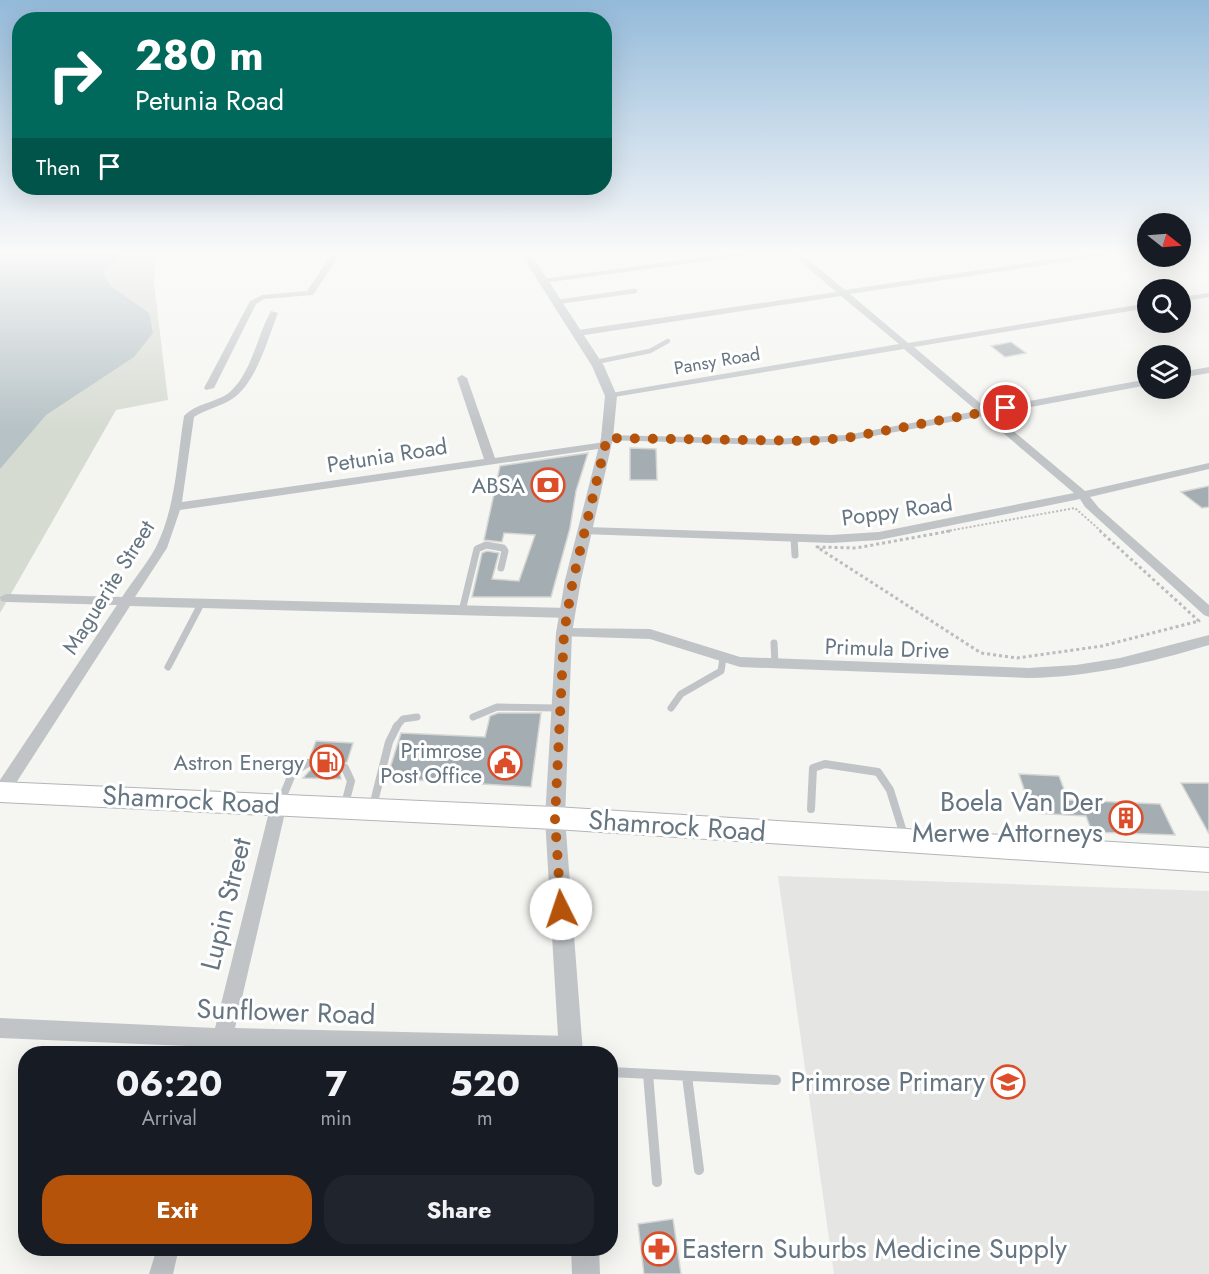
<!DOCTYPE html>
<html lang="en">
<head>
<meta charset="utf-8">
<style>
  :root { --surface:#171b24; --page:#20242c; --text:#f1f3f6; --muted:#9ea1a6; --accent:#b45309 }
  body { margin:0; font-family:Jost,sans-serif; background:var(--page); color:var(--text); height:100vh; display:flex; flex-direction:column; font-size:22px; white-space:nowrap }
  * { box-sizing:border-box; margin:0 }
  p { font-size:20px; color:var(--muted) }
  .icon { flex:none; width:33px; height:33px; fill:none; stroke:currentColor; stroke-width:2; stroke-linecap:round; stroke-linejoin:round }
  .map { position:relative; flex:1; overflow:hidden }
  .details { position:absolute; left:18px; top:1046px; width:600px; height:210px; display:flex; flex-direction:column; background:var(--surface); border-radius:24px; box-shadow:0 6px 24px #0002 }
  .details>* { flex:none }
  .top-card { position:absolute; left:12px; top:12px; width:600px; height:183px; border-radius:24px; box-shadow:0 6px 24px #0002; background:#00695c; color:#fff; overflow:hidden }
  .needle { width:39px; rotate:107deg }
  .buttons { position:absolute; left:1137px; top:213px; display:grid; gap:12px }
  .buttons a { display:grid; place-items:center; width:54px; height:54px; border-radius:50%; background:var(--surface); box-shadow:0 6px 24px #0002; font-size:30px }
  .pin { position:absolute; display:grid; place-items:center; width:51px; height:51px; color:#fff; margin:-26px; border:3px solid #fff; border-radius:50%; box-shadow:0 2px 6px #0007 }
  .me { position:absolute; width:66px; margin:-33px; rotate:356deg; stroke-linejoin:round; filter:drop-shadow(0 0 4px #0008) }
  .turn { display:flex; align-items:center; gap:21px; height:126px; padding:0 24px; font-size:27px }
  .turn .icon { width:78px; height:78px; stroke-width:2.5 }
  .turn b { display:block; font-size:42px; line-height:51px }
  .then { display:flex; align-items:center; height:57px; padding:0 24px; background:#0003; gap:12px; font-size:22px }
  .eta { display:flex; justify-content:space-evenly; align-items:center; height:102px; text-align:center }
  .eta b { font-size:36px; font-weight:700; line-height:42px }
  .button { display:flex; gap:12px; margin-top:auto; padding:12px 24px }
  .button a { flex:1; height:69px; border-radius:24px; background:var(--accent); color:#fff; font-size:24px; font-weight:700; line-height:69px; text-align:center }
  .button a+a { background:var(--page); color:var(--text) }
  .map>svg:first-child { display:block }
</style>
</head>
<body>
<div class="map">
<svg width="1209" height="1274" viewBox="0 0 1209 1274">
  <rect width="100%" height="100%" fill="#f5f5f1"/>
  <path fill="#e5e6e4" d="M778,876L1209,891V1274H834Z"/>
  <path fill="#d6dbd2" d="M0,251H155L154,283L168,400L116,410L0,613Z"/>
  <path fill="#b6c2c6" d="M0,251H126L103,273L111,286L149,313L153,333L134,357L46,415L0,469Z"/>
  <path fill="#a4adb2" stroke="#d6d6d4" stroke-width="1.5" d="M1011,342L1026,353L1005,357L991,346Z
    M630,448L656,449L657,480H630Z
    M588,453L576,491L570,528L551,597H472L482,553L487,551L499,553L492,579L519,581L535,535L504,533L502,542L484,540L500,466Z
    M1209,486V507L1202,508L1181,492Z
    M498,713H541L531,787L387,778L401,733L485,737L490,716Z
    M316,741L353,743L347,762L339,767L341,779L303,778L314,766L310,757Z
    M1019,774L1059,776L1068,800L1160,804L1175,835L1092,832L1086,816L1032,813Z
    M1181,783H1209V834Z
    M673,1219L681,1274H644L638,1224Z"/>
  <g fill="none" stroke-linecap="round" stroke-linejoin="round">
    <defs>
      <path id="primary" d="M0,782L555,807L1209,848V872L555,829L0,802Z"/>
    </defs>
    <use href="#primary" stroke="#b1b6b9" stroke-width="2"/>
    <path stroke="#babcbe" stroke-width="2" stroke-dasharray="2 2" stroke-linecap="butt" d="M942,532L1075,508L1102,532"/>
    <path stroke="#babcbe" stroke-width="3" stroke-dasharray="3 3" stroke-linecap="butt" d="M950,531L856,548L817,547L981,653L1017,658L1102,646L1199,621L1100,531"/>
    <path stroke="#c0c4c7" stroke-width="4.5" d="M557,302L635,291
      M596,362L650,351L668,341"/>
    <path stroke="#c0c4c7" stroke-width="7" d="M794,538L795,555
      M462,611L477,549L486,545L503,548L505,551L501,568
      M774,643L775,664
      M168,667L201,604
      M671,708L681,694L721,671L723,658
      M473,717L497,707L558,708
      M396,727L403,719L417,717"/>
    <path stroke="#c0c4c7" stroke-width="8" d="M345,768L351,781L345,804
      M280,803L293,772L308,763
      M373,806L389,742L397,726
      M811,809L813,768L825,764L878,772L890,790L904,835"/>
    <path stroke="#c0c4c7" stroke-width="10" d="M610,1072L776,1080
      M648,1074L657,1182
      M687,1076L699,1170"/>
    <path fill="#c0c4c7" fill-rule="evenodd" d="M334,251H342L313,295L264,299L256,304L214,388L206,390L204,388L250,301L262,295L307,291Z
      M749,251H770L766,253L543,283L539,281L543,279Z
      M789,251H798L845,290L1107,251H1126L1122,253L850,294L908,343L1148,303V308L914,347L987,409L1148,379V385L993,414L1085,491L1209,463V469L1090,497L1099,508L1209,605V617L1204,615L1085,507L1080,499L879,540L831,543L582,534L580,531L586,527L831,535L879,532L1074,493L983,416L846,441L774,445L603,440L602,438L607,435L774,439L846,435L977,411L904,349L608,398V394L611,393L899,344L841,296L578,336L574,333L578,330L836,292Z
      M1209,293V297L1180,302V297Z
      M271,311L278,313C268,338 256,384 232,399C220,407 206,409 194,417L182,502L484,459L457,378L462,375L467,378L495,458L605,442L610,445L605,448L180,510L167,548L135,597L568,608L575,613L568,618L130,606L7,797L0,798V780L117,605L6,602L1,601L0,597L6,594L122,597C133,580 147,564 156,547C176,507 177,459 184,416C196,403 216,403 230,392C252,372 257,336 271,311Z
      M1209,367V373L1180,378V372Z
      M564,628L650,629L740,657L1028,668L1076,665L1120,658L1209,635V645C1149,663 1091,677 1028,678L740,667L650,639L559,636L557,633L559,630Z
      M279,797L285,799L287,804L235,1028L571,1036L578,1039L581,1046L578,1053H447L230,1048L229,1053H209L211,1047L0,1038V1018L215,1028L271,804L273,799Z
      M157,1248H179L173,1274H149Z"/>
    <path fill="#c0c4c7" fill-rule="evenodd" d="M519,251H529L604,366L617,396L613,438L581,580L572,633L565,818L583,1053H559L545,818L556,633L565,580L601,438L605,396L592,366Z
      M571,1248H599L600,1274H572Z"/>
    <use href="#primary" fill="#fff" fill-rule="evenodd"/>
  </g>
  <linearGradient id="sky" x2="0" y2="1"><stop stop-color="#94bada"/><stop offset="0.59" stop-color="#fafaf9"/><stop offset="1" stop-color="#fafaf9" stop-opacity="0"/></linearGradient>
  <rect width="1209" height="429" fill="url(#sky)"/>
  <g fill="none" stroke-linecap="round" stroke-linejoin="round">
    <path stroke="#b45309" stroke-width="10" stroke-dasharray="0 18" d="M561,909L555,819L564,633L573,580L607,438L807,441L846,438L1006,408"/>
  </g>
  <defs>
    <symbol id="bank-ring" viewBox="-11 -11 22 22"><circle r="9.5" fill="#fff" stroke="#dc4e2a" stroke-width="1.5"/><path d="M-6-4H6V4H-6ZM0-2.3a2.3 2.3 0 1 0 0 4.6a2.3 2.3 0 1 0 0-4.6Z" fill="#dc4e2a"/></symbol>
    <symbol id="fuel-ring" viewBox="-11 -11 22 22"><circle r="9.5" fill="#fff" stroke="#dc4e2a" stroke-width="1.5"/><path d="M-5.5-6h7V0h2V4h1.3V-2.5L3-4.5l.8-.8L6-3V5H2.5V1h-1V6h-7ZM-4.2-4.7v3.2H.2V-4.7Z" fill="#dc4e2a"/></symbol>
    <symbol id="civic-ring" viewBox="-11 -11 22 22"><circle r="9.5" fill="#fff" stroke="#dc4e2a" stroke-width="1.5"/><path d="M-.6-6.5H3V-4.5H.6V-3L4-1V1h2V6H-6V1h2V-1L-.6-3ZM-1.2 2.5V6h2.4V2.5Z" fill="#dc4e2a"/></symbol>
    <symbol id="building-ring" viewBox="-11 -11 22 22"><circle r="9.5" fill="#fff" stroke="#dc4e2a" stroke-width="1.5"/><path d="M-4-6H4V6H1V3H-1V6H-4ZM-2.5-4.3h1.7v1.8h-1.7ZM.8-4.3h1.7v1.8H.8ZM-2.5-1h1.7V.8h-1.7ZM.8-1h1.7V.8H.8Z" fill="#dc4e2a"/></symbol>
    <symbol id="school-ring" viewBox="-11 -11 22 22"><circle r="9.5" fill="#fff" stroke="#dc4e2a" stroke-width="1.5"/><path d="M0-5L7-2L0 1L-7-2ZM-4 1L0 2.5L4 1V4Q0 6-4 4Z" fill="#dc4e2a"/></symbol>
    <symbol id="pharmacy-ring" viewBox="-11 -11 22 22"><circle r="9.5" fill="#fff" stroke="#dc4e2a" stroke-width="1.5"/><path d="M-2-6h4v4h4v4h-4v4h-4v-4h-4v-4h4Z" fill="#dc4e2a"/></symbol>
  </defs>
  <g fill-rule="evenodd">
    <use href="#bank-ring" x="529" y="466" width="38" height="38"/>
    <use href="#fuel-ring" x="308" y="743" width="38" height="38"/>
    <use href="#civic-ring" x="486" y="744" width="38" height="38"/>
    <use href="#building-ring" x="1107" y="799" width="38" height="38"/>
    <use href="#school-ring" x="989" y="1063" width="38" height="38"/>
    <use href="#pharmacy-ring" x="640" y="1230" width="38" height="38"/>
  </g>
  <g text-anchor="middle" stroke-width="6" stroke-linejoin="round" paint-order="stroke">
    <g font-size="18" fill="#657581" stroke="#fff">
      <text transform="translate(717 361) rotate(-10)" y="6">Pansy Road</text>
    </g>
    <g font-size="22" fill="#657581" stroke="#fff">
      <text transform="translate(387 455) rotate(-9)" y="8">Petunia Road</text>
      <text transform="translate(897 510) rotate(-8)" y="8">Poppy Road</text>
      <text transform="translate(108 587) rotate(-58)" y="8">Maguerite Street</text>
      <text transform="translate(887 648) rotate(2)" y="8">Primula Drive</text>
    </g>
    <g font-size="22" fill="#657581" stroke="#fff" text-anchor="end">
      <text x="525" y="493">ABSA</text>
      <text x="482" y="758">Primrose<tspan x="482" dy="25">Post Office</tspan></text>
      <text x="304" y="770">Astron Energy</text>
    </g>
    <g font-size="27" fill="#657581" stroke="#fff">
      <text transform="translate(191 800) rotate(3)" y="9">Shamrock Road</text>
      <text transform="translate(677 826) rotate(4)" y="9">Shamrock Road</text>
      <text transform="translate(226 904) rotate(-76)" y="9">Lupin Street</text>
      <text transform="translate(286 1012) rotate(2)" y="9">Sunflower Road</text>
    </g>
    <g font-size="27" fill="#657581" stroke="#fff" text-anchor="end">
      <text x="1103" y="811">Boela Van Der<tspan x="1103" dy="31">Merwe Attorneys</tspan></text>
      <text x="985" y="1091">Primrose Primary</text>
      <text x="682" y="1258" text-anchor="start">Eastern Suburbs Medicine Supply</text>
    </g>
  </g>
</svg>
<div class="buttons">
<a><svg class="needle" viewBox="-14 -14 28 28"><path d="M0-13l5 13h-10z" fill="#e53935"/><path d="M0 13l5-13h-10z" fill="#9ea1a6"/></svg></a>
<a><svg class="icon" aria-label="search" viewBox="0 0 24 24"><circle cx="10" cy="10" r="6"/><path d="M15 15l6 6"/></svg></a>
<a><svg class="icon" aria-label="layers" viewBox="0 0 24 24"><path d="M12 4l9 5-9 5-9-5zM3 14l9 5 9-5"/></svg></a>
</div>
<div class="pin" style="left:1006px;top:408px;background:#d93025"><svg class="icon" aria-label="arrive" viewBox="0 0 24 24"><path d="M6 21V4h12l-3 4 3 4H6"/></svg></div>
<svg class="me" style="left:561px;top:909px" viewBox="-20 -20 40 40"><circle r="19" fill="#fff"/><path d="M0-13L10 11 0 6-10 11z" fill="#b45309"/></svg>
<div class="top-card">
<div class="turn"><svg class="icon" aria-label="right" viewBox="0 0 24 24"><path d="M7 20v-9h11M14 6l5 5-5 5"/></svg><div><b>280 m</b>Petunia Road</div></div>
<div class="then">Then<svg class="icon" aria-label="arrive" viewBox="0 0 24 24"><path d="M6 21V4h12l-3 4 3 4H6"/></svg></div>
</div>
<section class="details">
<div class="eta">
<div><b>06:20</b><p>Arrival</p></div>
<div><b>7</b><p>min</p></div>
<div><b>520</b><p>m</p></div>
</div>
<div class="button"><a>Exit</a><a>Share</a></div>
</section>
</div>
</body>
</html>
